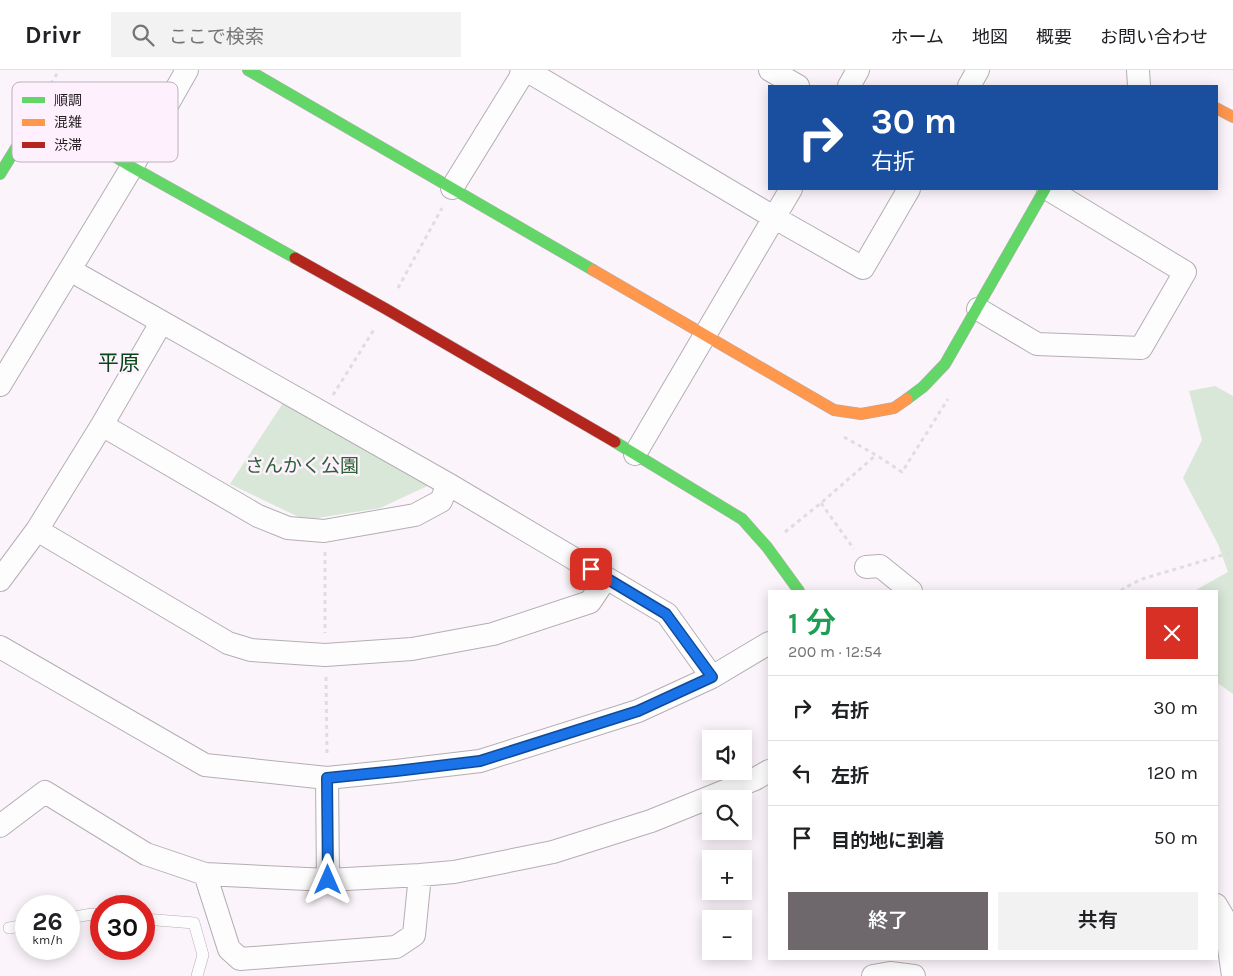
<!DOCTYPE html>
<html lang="ja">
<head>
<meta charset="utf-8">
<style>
  :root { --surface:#fff; --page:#f2f2f2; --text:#202124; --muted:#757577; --line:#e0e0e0; --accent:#6e686d }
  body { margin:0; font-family:Karla,"Noto Sans JP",sans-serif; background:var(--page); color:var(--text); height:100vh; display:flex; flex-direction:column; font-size:19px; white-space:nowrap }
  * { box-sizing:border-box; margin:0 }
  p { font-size:16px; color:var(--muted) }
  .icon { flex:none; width:28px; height:28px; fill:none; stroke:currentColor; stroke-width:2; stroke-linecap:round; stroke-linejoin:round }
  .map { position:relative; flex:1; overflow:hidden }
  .sheet { position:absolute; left:768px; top:520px; width:450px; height:370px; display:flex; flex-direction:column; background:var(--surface); border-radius:0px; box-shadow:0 2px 12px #0003 }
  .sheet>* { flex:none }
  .guide { position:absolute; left:768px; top:15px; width:450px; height:105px; border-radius:0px; box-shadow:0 2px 12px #0003; background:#1a4fa0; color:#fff; overflow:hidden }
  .controls { position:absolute; left:702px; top:660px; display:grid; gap:10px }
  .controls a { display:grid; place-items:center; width:50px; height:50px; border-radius:0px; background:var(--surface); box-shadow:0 2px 12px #0003; font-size:25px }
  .speed { position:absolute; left:15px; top:825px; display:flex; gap:10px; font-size:25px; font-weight:700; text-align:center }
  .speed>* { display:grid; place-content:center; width:65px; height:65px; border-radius:50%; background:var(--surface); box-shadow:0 2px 12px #0003; line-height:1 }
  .speed small { font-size:12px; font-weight:400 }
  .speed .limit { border:8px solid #d22; background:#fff; color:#111 }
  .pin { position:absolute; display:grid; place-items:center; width:42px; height:42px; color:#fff; margin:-21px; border-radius:10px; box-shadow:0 2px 8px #0006 }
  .me { position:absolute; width:55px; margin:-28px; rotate:0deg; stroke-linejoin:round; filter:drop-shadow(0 0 4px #0008) }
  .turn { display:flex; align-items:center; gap:18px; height:105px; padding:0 20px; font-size:22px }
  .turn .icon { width:65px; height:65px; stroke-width:2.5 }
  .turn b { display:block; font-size:35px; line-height:42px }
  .round { display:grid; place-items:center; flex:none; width:52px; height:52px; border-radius:0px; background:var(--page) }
  .headline { display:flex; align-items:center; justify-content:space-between; height:85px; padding:0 20px }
  h1 { font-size:30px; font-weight:600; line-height:38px; color:#1e9e55 }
  .action { display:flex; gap:10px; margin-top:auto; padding:10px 20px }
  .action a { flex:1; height:58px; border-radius:0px; background:var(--accent); color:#fff; font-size:20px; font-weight:600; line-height:58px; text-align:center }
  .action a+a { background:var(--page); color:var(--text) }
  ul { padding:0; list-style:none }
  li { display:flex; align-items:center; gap:15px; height:65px; padding:0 20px; border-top:1px solid var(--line) }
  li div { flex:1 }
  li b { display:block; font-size:19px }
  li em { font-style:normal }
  header { display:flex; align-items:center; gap:30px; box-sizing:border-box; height:70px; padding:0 25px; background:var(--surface); border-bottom:1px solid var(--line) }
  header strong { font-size:24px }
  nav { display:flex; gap:28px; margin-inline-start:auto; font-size:18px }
  .search { width:350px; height:45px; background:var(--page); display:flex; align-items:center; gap:12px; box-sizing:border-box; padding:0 18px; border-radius:0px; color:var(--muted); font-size:19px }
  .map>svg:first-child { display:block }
</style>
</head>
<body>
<header>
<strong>Drivr</strong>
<div class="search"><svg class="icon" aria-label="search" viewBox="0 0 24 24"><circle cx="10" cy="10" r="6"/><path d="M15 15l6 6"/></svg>ここで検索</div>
<nav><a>ホーム</a><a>地図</a><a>概要</a><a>お問い合わせ</a></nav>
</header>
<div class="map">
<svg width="1233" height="906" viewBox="0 0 1233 906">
  <rect width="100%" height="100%" fill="#fbf4fa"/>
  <path fill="#d8e7d8" d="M1215,316L1233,326V624L1216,612V521H1194L1228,502L1218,474L1183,408L1202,370L1189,321Z
    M285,330L436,412L380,438L305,450L230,414Z"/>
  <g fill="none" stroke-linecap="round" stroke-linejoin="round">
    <defs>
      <path id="lane" d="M69,848L92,844L101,845
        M144,849L194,853L203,885L197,906
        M9,858L26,855"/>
      <path id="street" d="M526,0L775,148L863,198L909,119
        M770,0L798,16
        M1138,0L1139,16
        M849,16L858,0
        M969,16L978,0
        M452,118L520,8L522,0
        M70,200L448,414L667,544L712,607
        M978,239L1037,274L1141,278L1185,202L1048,119
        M0,315L132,97L187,0
        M102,355L258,446L288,458L324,461L415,445L441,431L448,414
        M635,384L791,119
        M37,460L228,573L251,580L325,585L412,579L493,564L590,532L606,508
        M866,497L880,496L911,521
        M0,510L37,460L102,355L161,253
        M0,577L205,695L327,708L396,701L480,691L638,641L712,607L769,573
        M327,708L328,810
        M0,756L45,722L146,784L205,804L328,810L420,805L454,802L553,782L651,751L755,709L769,701
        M205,804L229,879L240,889L396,877L414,865L420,805
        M1216,835L1225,850L1233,906
        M873,906L890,903L914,906"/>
      <path id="fast" d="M248,0L593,200
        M0,104L32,52L45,44L132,97L295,188
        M907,329L923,317L945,294L1045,119
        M615,372L742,449L767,477L799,521"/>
      <path id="slow" d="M1216,38L1233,47
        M593,200L834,340L861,344L894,338L907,329"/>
      <path id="jam" d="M295,188L386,239L615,372"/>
    </defs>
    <use href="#lane" stroke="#b4aeb3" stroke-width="12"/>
    <use href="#street" stroke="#b4aeb3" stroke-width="24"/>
    <use href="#fast" stroke="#b4aeb3" stroke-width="12"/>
    <use href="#slow" stroke="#b4aeb3" stroke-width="12"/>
    <use href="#jam" stroke="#b4aeb3" stroke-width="12"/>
    <path stroke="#e0dde0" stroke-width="3" stroke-dasharray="4 4" stroke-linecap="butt" d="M47,21L59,0
      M398,218L442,138
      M333,325L375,258
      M844,367L876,385L902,402L948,329
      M821,433L854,479
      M785,462L821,433L876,385
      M325,482V563
      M1121,521L1124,518L1142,509L1233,482
      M326,607L327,686"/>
    <use href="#lane" stroke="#fefdfe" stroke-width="11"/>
    <use href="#street" stroke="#fefdfe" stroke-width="22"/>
    <use href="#fast" stroke="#63d668" stroke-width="11"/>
    <use href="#slow" stroke="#ff974d" stroke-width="11"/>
    <use href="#jam" stroke="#b3261e" stroke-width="11"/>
  </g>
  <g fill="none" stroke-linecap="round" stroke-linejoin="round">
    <defs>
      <path id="route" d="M328,810L327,708L396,701L480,691L638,641L712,607L666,544L591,499"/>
    </defs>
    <use href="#route" stroke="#114b97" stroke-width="12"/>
    <use href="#route" stroke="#1a73e8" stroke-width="9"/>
  </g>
  <g text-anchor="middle" stroke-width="5" stroke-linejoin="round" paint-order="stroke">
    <g font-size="19" fill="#2b6233" stroke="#fef1fd">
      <text x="302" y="402">さんかく公園</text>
    </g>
    <g font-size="21" fill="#034515" stroke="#fef1fd">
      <text x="119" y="300">平原</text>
    </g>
  </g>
  <rect x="12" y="12" width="166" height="80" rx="8" fill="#fef1fd" stroke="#bcb1bb" stroke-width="1"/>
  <rect x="22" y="27" width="23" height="6" fill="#63d668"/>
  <rect x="22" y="49" width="23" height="7" fill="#ff974d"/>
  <rect x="22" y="72" width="23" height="6" fill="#b3261e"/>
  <g font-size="14" fill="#221d21">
    <text x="54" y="35">順調</text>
    <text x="54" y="57">混雑</text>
    <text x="54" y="80">渋滞</text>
  </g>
</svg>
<div class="controls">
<a><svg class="icon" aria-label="sound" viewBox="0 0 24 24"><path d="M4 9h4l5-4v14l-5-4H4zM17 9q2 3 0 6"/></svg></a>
<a><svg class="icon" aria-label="search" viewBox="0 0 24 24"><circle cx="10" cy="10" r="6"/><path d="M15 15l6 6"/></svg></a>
<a>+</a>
<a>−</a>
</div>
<div class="speed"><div>26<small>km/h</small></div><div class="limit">30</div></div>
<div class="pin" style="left:591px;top:499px;background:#d93025"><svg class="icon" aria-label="arrive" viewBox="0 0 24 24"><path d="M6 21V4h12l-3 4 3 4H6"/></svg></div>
<svg class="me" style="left:328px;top:810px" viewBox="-20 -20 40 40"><path d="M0-17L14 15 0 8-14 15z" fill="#1a73e8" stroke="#fff" stroke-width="4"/></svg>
<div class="guide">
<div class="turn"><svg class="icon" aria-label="right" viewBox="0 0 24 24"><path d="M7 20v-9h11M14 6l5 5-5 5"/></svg><div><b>30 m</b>右折</div></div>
</div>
<section class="sheet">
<div class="headline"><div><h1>1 分</h1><p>200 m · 12:54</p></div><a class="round" style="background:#d93025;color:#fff"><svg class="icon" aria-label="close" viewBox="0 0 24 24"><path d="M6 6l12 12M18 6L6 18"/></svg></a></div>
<ul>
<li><svg class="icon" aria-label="right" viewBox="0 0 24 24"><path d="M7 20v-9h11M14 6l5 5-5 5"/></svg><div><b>右折</b></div><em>30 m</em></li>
<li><svg class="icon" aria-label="left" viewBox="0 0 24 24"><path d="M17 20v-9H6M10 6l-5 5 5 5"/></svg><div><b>左折</b></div><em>120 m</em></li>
<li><svg class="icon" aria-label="arrive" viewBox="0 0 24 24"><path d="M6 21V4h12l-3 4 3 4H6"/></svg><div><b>目的地に到着</b></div><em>50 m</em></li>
</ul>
<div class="action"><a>終了</a><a>共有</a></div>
</section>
</div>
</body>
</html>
